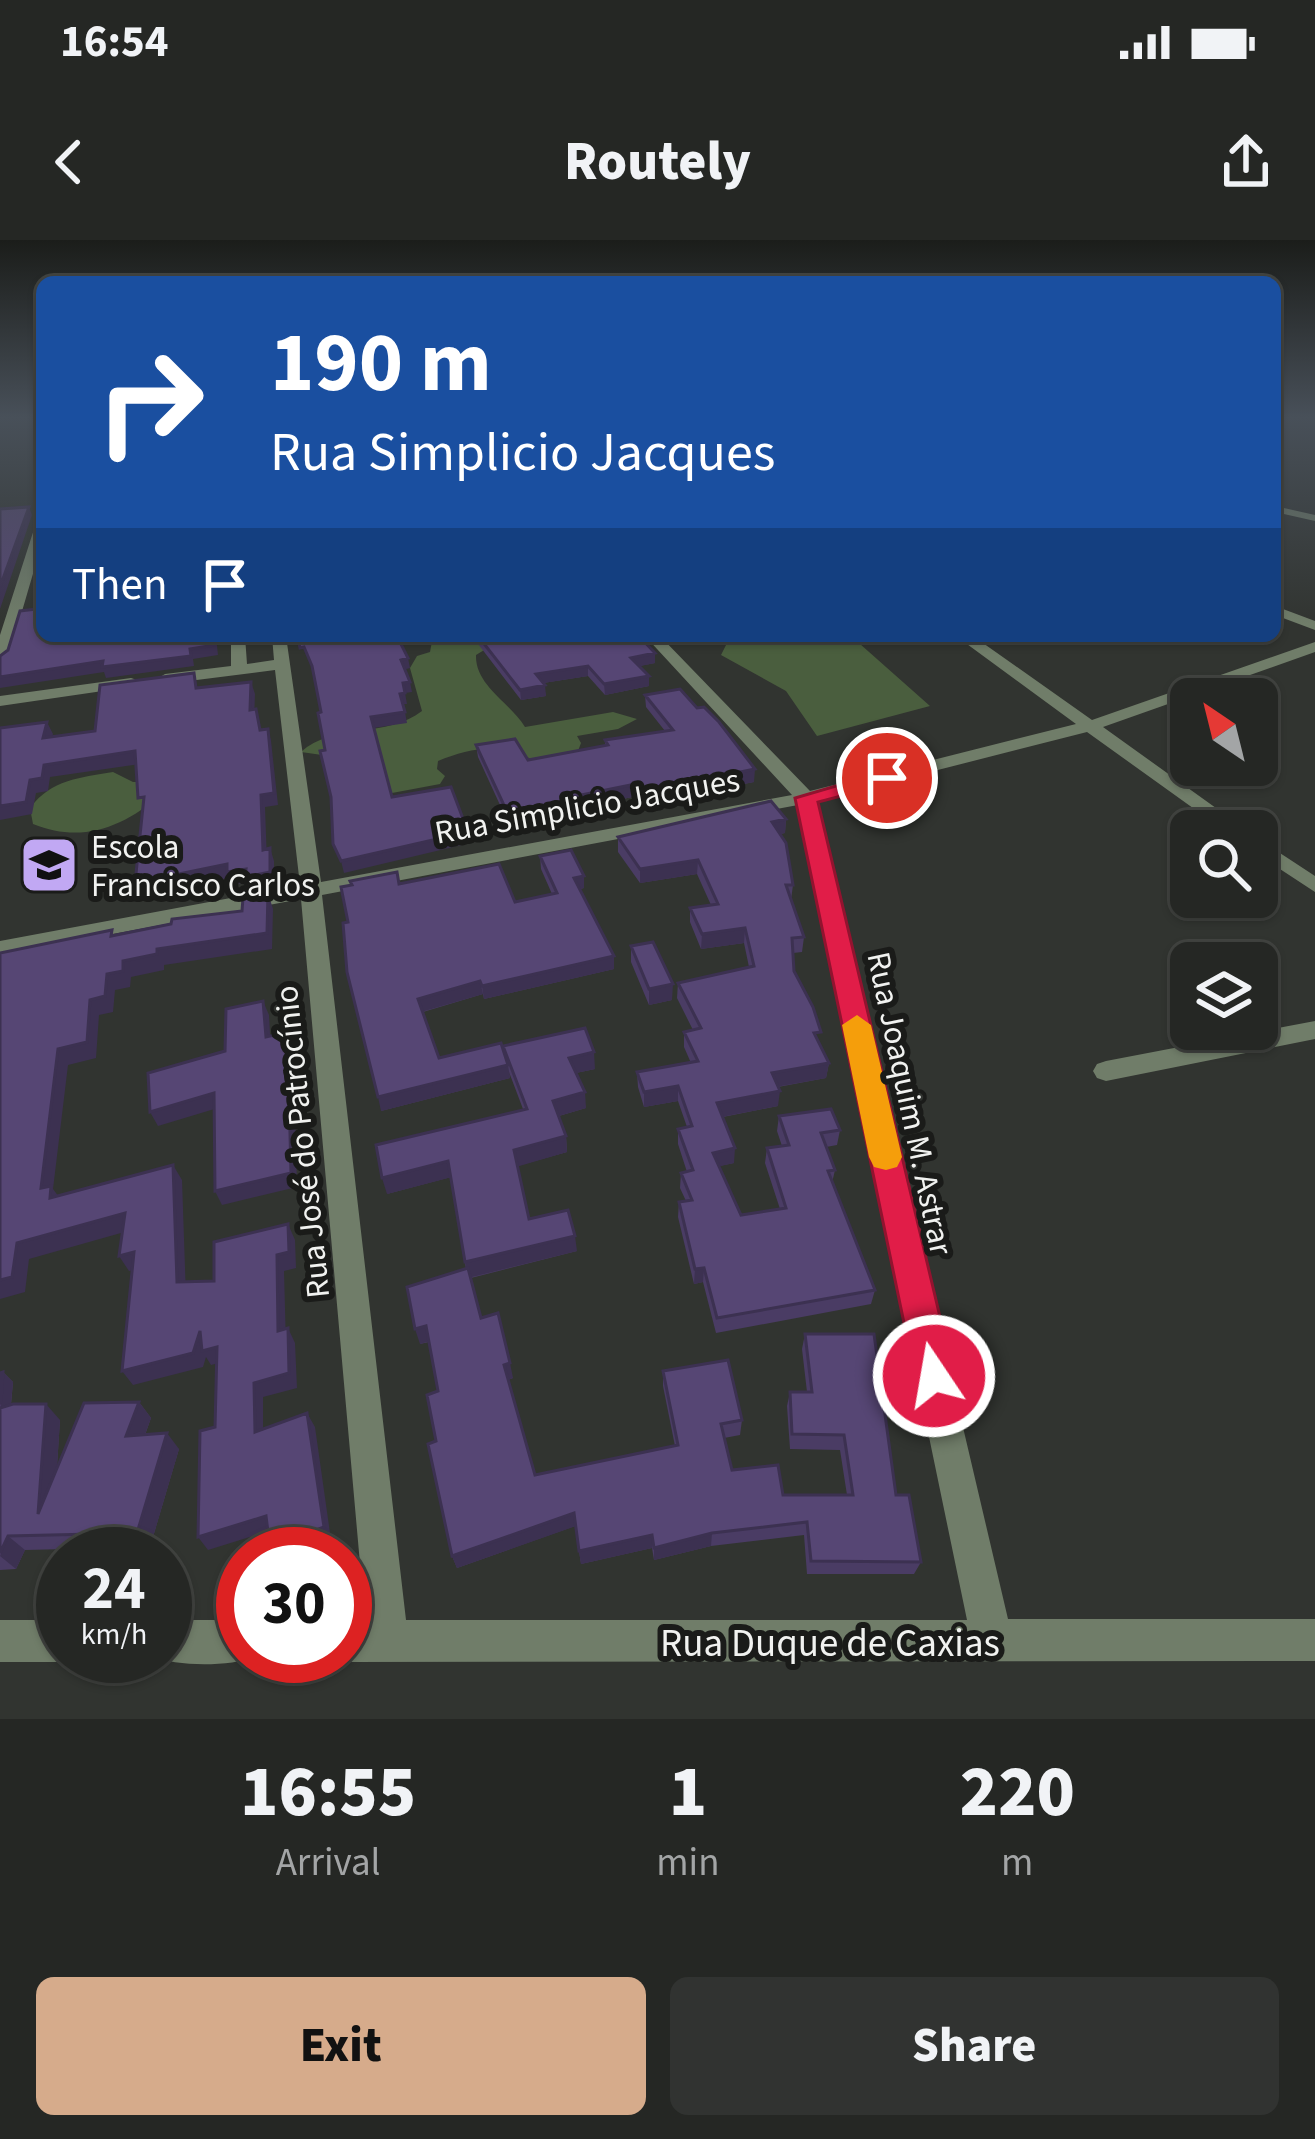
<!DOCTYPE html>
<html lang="en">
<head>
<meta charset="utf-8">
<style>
  :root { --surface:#252724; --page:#313331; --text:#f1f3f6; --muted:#a3a5a6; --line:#424441; --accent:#d6ab8b }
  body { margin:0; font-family:"Source Sans 3",sans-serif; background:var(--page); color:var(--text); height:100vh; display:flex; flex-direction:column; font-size:45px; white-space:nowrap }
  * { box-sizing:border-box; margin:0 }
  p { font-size:39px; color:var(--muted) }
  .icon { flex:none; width:66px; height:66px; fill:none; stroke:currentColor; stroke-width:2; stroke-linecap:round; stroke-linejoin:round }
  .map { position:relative; height:1479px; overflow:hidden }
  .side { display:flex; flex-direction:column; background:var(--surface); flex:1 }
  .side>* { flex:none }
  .guide { position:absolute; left:36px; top:36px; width:1245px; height:366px; border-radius:18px; box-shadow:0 3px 9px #0004,0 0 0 3px var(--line); background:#1a4fa0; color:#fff; overflow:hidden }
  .needle { width:78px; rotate:325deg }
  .fabs { position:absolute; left:1170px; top:438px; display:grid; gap:24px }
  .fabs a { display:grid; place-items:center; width:108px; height:108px; border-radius:18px; background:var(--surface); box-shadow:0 3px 9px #0004,0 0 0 3px var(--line); font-size:60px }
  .speed { position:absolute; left:36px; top:1287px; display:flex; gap:24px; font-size:60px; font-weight:700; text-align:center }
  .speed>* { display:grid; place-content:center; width:156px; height:156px; border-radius:50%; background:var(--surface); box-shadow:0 3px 9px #0004,0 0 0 3px var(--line); line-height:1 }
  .speed small { font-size:30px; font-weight:400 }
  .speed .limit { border:18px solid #d22; background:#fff; color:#111 }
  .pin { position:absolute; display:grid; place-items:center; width:102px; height:102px; color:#fff; margin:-51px; border:6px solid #fff; border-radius:50%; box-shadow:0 3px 12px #0007 }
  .me { position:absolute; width:132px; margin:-66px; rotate:348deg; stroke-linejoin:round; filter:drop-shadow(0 0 9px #0008) }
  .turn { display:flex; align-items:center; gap:42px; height:252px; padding:0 36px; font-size:54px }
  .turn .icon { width:156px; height:156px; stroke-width:2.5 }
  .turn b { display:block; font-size:84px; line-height:102px }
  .then { display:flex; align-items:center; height:114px; padding:0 36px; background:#0003; gap:24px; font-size:45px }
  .eta { display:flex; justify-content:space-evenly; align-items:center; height:204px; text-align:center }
  .eta b { font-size:72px; font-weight:800; line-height:84px }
  .cta { display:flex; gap:24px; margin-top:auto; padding:24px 36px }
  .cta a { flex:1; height:138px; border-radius:18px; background:var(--accent); color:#111; font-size:48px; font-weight:800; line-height:138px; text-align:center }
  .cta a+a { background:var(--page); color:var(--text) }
  .status { display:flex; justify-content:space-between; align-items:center; height:84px; padding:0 60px; background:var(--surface); direction:ltr }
  .status svg { height:33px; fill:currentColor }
  header { display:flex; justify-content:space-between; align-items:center; height:156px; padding:0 36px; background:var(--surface); font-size:54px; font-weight:800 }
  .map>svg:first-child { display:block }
</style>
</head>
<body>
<div class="status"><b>16:54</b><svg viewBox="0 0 49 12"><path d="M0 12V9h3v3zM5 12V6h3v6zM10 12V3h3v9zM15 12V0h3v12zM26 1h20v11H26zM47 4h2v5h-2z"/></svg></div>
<header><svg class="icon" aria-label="back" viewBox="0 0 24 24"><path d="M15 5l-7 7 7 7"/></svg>Routely<svg class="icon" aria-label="share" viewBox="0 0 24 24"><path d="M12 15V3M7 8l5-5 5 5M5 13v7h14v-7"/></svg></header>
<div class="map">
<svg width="1315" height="1479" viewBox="0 0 1315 1479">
  <rect width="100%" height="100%" fill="#313430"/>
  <path fill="#4a5e3e" d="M433,396H507L476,415C475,446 511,463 525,487L613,472L637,479L618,489L577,496L581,503L578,511L541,526C509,501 474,506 438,521L437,529L445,536L440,544L392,553L357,520L301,512C332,483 388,498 422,471L410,428L417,416L430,412Z
    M723,396H851L930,466L817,496L786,451L721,415L727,403Z
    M113,532L133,542H150L161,555C123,587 82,604 33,584L30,568C52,539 79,538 113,532Z"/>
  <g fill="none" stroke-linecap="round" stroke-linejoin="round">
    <path fill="#707d69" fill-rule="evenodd" d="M1275,266L1315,275V281L1275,272Z
      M42,279V303L8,419L0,424V395L36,283Z
      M1275,366L1315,381V390L1275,375Z
      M231,396H245L247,424L274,420L272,396H286L321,642L792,555L645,396H660L810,551L1076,484L956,396H973L1092,480L1315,402V412L1103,487L1248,591H1225L1087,492L816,561L1008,1379H1315V1421L345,1422L331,1416H345V1380H365L301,659L0,715V701L300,645L275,430L165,444L157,439L165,434L231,426ZM798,565L967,1380H406L322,655Z
      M131,438L137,440V446L0,466V456Z
      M1257,598L1315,636V652L1257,614Z
      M1315,781V799L1106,841L1097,838L1093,831L1097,824L1106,821Z
      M0,1380H63V1416H77L63,1422H0Z
      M165,1380H243V1416H257C230,1427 178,1427 151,1416H165Z"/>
  </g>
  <path fill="#4a3c64" d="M472,396H639L655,423L639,426L649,446L605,455L588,436L543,443L546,456L521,460Z
    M645,455L754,542L637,565L632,557L581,568L582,576L511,589L478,517L476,505L528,520L605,506V500L665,491L646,467Z
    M786,579L785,593L780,594L793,645L791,660L804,697L802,712L793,713L794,731L819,803L829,823L826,838L778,847V866L723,877L734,923L719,926L741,975L780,969L765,923L767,908L782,906L777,891L779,876L840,890L837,905L826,907L835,930L832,943L875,1050L871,1064L716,1093L703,1042L694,1044L678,977L679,962L686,961L680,948L681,933L687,932L678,904V889L687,887L678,861L644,867L638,847L637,832L691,823L684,807V792L693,790L677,758L678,743L749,727L744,703L701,709L690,682V668L711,665L697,634L640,643L618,612V597Z
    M540,616L584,648L580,649L614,729L484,759L483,754L423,772L439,818L504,812L595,829L576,833L586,868L559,876L566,896L567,912L517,926L529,979L577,1011L471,1038L481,1078L513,1138L508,1140L535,1235L675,1206L663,1146V1131L742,1180L740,1195L724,1198L732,1230L783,1255H847L840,1210L790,1209L787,1166L790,1152H807L802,1109L805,1094L896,1255L921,1322L914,1334H807L804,1295L711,1306L654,1320L652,1308L581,1324L575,1286L457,1328L452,1316L436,1201L438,1151L429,1102L420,1104L466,1029L451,937L387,954L523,869L509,832L510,838L381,871L399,644L515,662L552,654L541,629Z
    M631,706L672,760L649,765L631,722Z
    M3,1132L13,1142L11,1165L60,1180L57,1227L139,1162L151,1178L145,1195L179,1209L150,1307L25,1310L16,1329L0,1330V1133Z"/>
  <path fill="#3c3151" d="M29,267L32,275L0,369V347Z
    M214,396H216L218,415L193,419L194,426L106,438L104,432L0,448V437L190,409Z
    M655,413V423L631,428V418Z
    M408,418L410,428L403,430L401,420Z
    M588,426V436L537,444L536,434Z
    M649,436V446L605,455L604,444Z
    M251,442L255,454L254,481L250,470Z
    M410,442L412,452L405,453L407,464H402L400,454L403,443Z
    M545,445L546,456L521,460L520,450Z
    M405,472L407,483L373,488L371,477Z
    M47,482L53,494L48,511L43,498Z
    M268,489L271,501L278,565L265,567L267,623L263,610L261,555Z
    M135,511L140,524L50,537L48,551L36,553L32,574L0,580V566L30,540L44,525Z
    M755,529L754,542L637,565V553Z
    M631,545L632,557L581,568L582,576L511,589L509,576L576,556Z
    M786,579L785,593L770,596L772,582Z
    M468,592L470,603L344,633L341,621Z
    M270,608L274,621V645L250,650L248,642L232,645L229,638L141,656L135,643Z
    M698,620L697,634L640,643V629Z
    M584,636V648L575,650L574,638Z
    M268,653L273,669L272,709L164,725V730L131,737L130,747L115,750L113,772L99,775L96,818L68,825L53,949L62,961L61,974L41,948L58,809L107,734L123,721L157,709L267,693Z
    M745,688L744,703L701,709L702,694Z
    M614,716V729L484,759L482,746Z
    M480,741L483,754L421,772L418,759Z
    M673,744L672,760L649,765V749Z
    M263,761L269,775L271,811L266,797Z
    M288,792L293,806L301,866L295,867L297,947L222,965L215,951L289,853Z
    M594,812L595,829L571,834L569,818Z
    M829,823L826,838L770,848L772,833Z
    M508,825L510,838L381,871L378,857Z
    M678,846V861L644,867V852Z
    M780,851L778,866L716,878L717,863Z
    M585,852L586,868L555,877L553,861Z
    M214,853L221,867L158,886L150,872Z
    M566,896L567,912L516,927L514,910Z
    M735,908L734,923L712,928L713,913Z
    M448,921L452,937L387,954L382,938Z
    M173,925L182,940L186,1057L177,1042Z
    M125,973L135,989L29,1019L25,1052L0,1059V1040L17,1003Z
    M288,984L295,1000L296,1028L284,1031L286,1106L278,1091L277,1015Z
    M575,996L577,1011L468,1038L465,1022Z
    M134,1012L144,1028L129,1031L119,1016Z
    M704,1028L703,1042L694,1044L695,1029Z
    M426,1086L430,1101L420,1104L415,1089Z
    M288,1088L295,1103L297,1148L263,1157V1206L255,1192L254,1143Z
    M200,1091L217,1107L226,1121L211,1125L206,1117L203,1127L133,1145L122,1131Z
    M510,1123L513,1138L507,1140L504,1125Z
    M3,1132L13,1142L10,1172L0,1176Z
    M139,1162L151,1178L139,1211L126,1196Z
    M46,1164L60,1180L53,1288L38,1274Z
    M307,1173L315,1187L331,1300L295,1314H274L270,1308Z
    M167,1193L179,1209L150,1307L137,1293Z
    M574,1273L576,1286L457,1328L452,1316Z
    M266,1276L275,1289L208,1310L198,1297Z
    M712,1293L711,1306L654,1320V1308Z
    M652,1295V1308L581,1324L579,1311Z
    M8,1296L25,1310L16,1329L0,1316Z"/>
  <path fill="#564674" stroke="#3c3151" stroke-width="3" d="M29,267L0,347V269Z
    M42,347V396H214L215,405L190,409L191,416L102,427L103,421L0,437V416L8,410L20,371L37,369Z
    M297,396H397L408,418L401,420L410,442L403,443L405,453L400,454L405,472L371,477L392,557L451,547L468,592L341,621L333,604L331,557L320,511L325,510L318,473L321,472L312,426L304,407L300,408Z
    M478,396H639L655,413L631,418L649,436L604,444L588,426L536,434L545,445L520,450Z
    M194,433L196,448L251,442L250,470L256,469L260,490L268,489L274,553L261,555L263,610L270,608V632L245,637L246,629L227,632V624L135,643L144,557L138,558L135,511L44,525L42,538L30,540L26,562L0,566V488L47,482L43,498L95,491L100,445Z
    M680,449L697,468L704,467L719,482L755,529L637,553L631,545L576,556L581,563L509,576L476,505L515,499L528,520L608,505L605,500L673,490L645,455Z
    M771,561L786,579L772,582L786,603L793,645H786L804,697L792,698L794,731L813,767L821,792L814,793L829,823L772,833L780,851L717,863L735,908L713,913L741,975L786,968L767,908L789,905L779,876L831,869L840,890L821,893L835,930L828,931L875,1050L717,1078L704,1028L695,1029L679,962L692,960L681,933L693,930L678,889L692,886L678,846L644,852L637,832L698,821L684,792L701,788L678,743L754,726L745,688L702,694L690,668L718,664L698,620L640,629L618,597Z
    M571,610L584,636L574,638L614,716L482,746L480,741L418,759L439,818L501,803L508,825L378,857L347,732L343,683L348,682L341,647L352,645L350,641L397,632L399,644L499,624L515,662L557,653L540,616Z
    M268,653L267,693L157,709V714L123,721V731L107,734L105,756L90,760L87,802L58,809L41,948L51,946L50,958L173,925L177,1042L214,1041V1002L288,984L289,1012L277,1015L278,1091L288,1088L289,1133L254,1143L255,1192L307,1173L324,1287L270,1308L266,1276L198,1297L200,1191L215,1187L217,1107L202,1111L200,1091L193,1113L122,1131L134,1012L119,1016L125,973L17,1003L12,1037L0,1040V713L112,690L111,696L171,684L172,679L242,671L243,658Z
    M653,702L673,744L649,749L631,706Z
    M263,761L266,797L288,792L296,852L289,853L291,933L215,951L214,853L150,872L148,833L225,811L226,769Z
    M585,788L594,812L569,818L585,852L553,861L566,896L514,910L529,979L568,970L575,996L465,1022L448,921L382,938L376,905L527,869L503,806Z
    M468,1028L481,1078L498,1073L510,1123L504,1125L535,1235L678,1205L663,1131L728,1120L742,1180L721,1184L732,1230L778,1225L783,1255H853L844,1195L792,1194L790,1152H812L805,1094H874L896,1255H909L921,1322L811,1321L807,1282L712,1293L654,1308L652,1295L579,1311L574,1273L452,1316L428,1204L436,1201L427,1155L438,1151L426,1086L415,1089L407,1047Z
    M3,1132L1,1162L0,1163V1133Z
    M139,1162L126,1196L167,1193L137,1293L8,1296L0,1313V1168L13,1164H46L38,1274L84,1163Z"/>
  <linearGradient id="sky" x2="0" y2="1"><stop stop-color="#1b1d1a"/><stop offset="0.46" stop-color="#485059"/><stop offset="1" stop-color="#485059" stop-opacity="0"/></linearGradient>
  <rect width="1315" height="385" fill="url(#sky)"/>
  <path fill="#e11d48" stroke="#92132f" stroke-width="3" d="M887,531L898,538L895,542L818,562L954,1136L948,1150L934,1155L920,1150L915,1136L795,558Z"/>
  <path fill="#f59e0b" d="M857,775L871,785L902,917L897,927L886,930L874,927L869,917L842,785Z"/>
  <defs>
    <symbol id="school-square" viewBox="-11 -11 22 22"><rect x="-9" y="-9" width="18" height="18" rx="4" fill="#c1a8f3" stroke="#1a1b19"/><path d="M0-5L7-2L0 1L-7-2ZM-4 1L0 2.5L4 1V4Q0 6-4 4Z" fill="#111"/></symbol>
  </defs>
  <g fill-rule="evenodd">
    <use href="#school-square" x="16" y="592" width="66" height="66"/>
  </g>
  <g text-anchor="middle" stroke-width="12" stroke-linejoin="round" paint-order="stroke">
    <g font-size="33" fill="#f1f2f0" stroke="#1a1b19">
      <text transform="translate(587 565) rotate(-10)" y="12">Rua Simplicio Jacques</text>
      <text transform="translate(911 863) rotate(78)" y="12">Rua Joaquim M. Astrar</text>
      <text transform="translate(301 902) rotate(-96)" y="12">Rua José do Patrocínio</text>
    </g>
    <g font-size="33" fill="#f1f2f0" stroke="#1a1b19" text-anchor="start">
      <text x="91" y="618">Escola<tspan x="91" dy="38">Francisco Carlos</tspan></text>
    </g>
    <g font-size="39" fill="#f1f2f0" stroke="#1a1b19">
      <text x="830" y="1416">Rua Duque de Caxias</text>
    </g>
  </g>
</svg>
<div class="fabs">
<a><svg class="needle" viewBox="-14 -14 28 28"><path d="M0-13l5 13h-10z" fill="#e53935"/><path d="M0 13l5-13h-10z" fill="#a3a5a6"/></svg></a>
<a><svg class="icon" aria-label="search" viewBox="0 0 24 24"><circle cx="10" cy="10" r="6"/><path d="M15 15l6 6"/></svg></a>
<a><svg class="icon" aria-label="layers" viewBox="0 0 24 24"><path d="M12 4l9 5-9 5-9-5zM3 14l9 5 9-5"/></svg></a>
</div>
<div class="speed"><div>24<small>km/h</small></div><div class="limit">30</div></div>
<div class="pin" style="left:887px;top:538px;background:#d93025"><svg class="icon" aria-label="arrive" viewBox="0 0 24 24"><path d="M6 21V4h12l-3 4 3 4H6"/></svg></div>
<svg class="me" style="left:934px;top:1136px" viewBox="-20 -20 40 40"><circle r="17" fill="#e11d48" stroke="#fff" stroke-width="3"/><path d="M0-11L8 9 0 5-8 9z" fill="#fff"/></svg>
<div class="guide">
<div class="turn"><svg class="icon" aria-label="right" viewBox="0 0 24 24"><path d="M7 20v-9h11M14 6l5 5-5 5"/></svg><div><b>190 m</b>Rua Simplicio Jacques</div></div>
<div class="then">Then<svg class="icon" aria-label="arrive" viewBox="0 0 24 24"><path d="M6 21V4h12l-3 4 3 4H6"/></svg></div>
</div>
</div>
<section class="side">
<div class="eta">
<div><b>16:55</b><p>Arrival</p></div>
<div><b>1</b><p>min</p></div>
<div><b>220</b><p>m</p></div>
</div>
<div class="cta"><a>Exit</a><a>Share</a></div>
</section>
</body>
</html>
